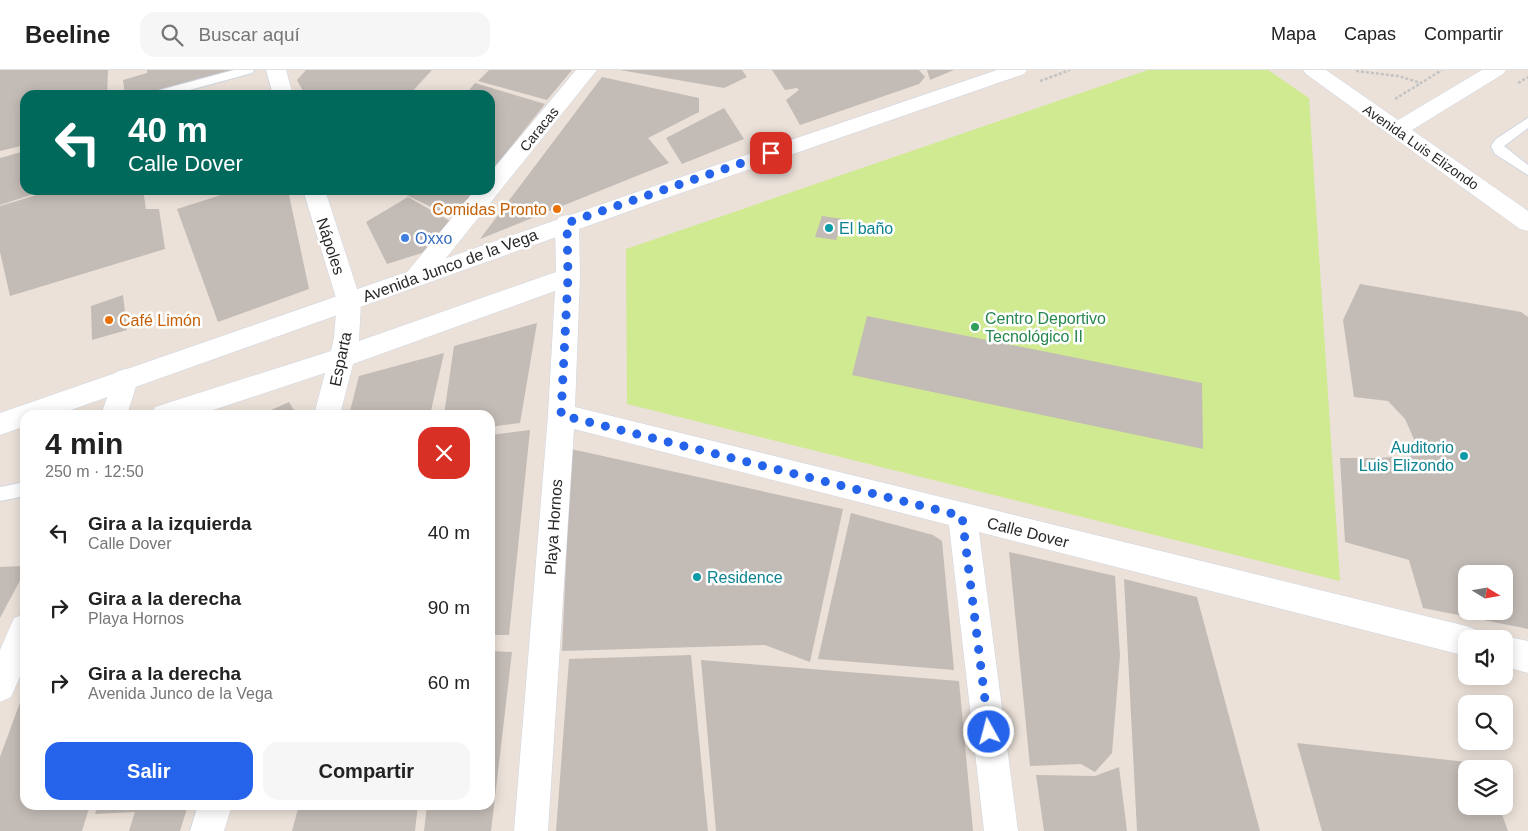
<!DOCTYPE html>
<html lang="es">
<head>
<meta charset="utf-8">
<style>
  :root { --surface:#fff; --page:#f6f6f6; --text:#222; --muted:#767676; --line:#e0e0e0; --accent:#2563eb }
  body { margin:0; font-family:Arial,sans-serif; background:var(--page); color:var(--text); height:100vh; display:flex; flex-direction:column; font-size:19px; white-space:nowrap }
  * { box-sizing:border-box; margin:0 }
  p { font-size:16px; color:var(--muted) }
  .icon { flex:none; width:28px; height:28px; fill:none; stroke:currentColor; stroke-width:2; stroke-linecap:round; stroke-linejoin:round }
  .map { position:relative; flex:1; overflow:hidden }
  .side { position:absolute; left:20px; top:340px; width:475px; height:400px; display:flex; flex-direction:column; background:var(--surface); border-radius:15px; box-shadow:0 2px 12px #0003 }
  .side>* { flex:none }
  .guide { position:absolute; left:20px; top:20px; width:475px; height:105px; border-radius:15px; box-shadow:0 2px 12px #0003; background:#00695c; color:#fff; overflow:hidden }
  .needle { width:32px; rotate:101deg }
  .tools { position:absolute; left:1458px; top:495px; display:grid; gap:10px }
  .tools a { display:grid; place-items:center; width:55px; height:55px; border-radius:10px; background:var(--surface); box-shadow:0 2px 12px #0003; font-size:25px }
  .pin { position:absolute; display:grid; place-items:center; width:42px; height:42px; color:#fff; margin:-21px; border-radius:10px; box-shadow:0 2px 8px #0006 }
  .me { position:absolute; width:55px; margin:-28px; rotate:353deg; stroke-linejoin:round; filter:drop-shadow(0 0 4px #0008) }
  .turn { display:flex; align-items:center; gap:18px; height:105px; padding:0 25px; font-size:22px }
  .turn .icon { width:65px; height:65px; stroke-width:2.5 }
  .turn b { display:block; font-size:35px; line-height:42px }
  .round { display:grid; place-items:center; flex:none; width:52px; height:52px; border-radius:15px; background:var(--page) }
  .summary { display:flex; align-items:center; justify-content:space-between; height:85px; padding:0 25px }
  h1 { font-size:30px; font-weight:700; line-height:38px }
  .action { display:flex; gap:10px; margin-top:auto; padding:10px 25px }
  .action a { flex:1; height:58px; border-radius:15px; background:var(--accent); color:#fff; font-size:20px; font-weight:700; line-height:58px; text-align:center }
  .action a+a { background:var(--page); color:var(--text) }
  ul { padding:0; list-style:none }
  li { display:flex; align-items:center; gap:15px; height:75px; padding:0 25px }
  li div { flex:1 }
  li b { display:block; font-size:19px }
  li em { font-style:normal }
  header { display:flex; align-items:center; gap:30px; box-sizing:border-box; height:70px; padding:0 25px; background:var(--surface); border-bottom:1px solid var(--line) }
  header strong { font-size:24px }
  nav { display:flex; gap:28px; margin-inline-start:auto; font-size:18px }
  .search { width:350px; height:45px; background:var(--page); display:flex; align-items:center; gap:12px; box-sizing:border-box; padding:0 18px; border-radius:15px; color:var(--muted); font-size:19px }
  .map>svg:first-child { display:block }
</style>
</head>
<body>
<header>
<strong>Beeline</strong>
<div class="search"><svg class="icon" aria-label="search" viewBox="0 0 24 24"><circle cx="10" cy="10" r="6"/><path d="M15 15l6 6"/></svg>Buscar aquí</div>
<nav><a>Mapa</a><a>Capas</a><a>Compartir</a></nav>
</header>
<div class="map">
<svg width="1528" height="761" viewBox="0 0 1528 761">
  <rect width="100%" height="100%" fill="#ebe1d9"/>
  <path fill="#cfea90" d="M1148,0H1268L1309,28L1340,511L627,334L626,179Z"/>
  <path fill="#c3bbb6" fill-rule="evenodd" d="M0,0H108L107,25H25V75L0,81Z
    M147,0H236V1L143,25H125L123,10L147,3Z
    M306,0H432L409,25H305L297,10Z
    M489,0H572L547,30L478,11Z
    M620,0H742L747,7L724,18Z
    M772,0H919L925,7L919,14L800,55L786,30L799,20L797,18L785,20Z
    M927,0H954L930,10Z
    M602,7L699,28V42L648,68L669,93L480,169Z
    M475,13L545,34L490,103V25H465Z
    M724,38L744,69L682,94L666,68Z
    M25,81V120H46L0,135V88Z
    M53,120H143L146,139H159L165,179L10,226L0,182V136Z
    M237,120H288L309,219L218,252L177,139Z
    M396,120H477L454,148Z
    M408,127L450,151L422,183L387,194L366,152Z
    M822,146L843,149L836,170L815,167Z
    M1360,214L1521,242L1528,247V559L1423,538L1409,490L1345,472L1340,388H1379L1421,385L1405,349L1388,331L1354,327L1343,250ZM1466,504H1504V541H1466Z
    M123,225L127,260L92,270L91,236Z
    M867,246L1202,313L1203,379L852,305Z
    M537,253L520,353L490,357V345H444L454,276Z
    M444,283L430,345H349L359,306Z
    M289,332L297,345H260Z
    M530,360L509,565H490V365Z
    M571,379L843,439L810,592L765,575L562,581Z
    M851,443L933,465L942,471L954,600L818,589Z
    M1009,482L1115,506L1120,586L1112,683L1095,702L1081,694L1030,696Z
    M25,496V501L0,548V497Z
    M1124,509L1197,527L1260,761H1137Z
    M490,581L512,582L491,761H424L427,735H490Z
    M691,585L708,761H556L569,589Z
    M701,590L959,611L973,761H716Z
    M25,619V735H90L82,761H0V687Z
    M1297,673L1484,694L1485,699H1466V736H1499L1508,761H1322Z
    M1119,697L1127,761H1044L1036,705L1095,706Z
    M98,735H188L180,761H129L135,742L95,744Z
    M299,735H418L415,761H292Z"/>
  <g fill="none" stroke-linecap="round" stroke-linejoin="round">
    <defs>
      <path id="lane" d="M234,0H254L252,3L171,25H151L153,22Z
        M1528,48V58L1504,76L1528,95V105L1495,84L1491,76L1496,69Z
        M25,412V426L0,431V417Z"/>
      <path id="street" d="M266,0H286L293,25H273Z
        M576,0H597L426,213L417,216L408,213L405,207L408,201L475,120H490V103Z
        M303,120H325L361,231L359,271L556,202L555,153L559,147L567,145L575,147L579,153L580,207L575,337L1466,556L1477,560L1481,569H1466V586L979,462L1018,761H984L949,455L574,359L548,761H514L548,345L555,221L353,294L340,345H314L325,303L198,345H151L155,337L331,281L334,267L337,231Z
        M125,299L134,302L138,310L127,345H101L116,302Z
        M25,544V595L11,627L0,632V580L14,548Z
        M1504,566L1528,571V603L1504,596V569H1496Z
        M198,735H232L224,761H190Z"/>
      <path id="secondary" d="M997,0H1027L1024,4L652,133L57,345H25V356L0,365V343L637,122Z
        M1303,0H1326L1398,50L1482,0H1506L1503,4L1412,60L1528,141V161L1520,159L1306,4Z"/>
    </defs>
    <use href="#lane" stroke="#cfd5e1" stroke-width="2"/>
    <use href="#street" stroke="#cfd5e1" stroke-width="1"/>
    <use href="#secondary" stroke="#cfd5e1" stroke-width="1"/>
    <path stroke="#c3c3c3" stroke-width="2.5" stroke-dasharray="3 2" stroke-linecap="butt" d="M1356,1L1398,6L1421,13L1442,0
      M1040,11L1070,0
      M1518,13L1528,7
      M1395,29L1421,13"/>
    <use href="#lane" fill="#fff" fill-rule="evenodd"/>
    <use href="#street" fill="#fff" fill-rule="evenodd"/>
    <use href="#secondary" fill="#fff" fill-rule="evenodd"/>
  </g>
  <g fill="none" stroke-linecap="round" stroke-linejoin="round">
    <path stroke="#2563eb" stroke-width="9" stroke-dasharray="0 16.2" d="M771,83L567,153L568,207L561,345L962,446L989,662"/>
  </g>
  <g fill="#e8710a" stroke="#fff" stroke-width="2">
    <circle cx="557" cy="139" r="5"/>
    <circle cx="109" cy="250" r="5"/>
  </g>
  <g fill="#0f9aa8" stroke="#fff" stroke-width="2">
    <circle cx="829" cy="158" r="5"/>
    <circle cx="1464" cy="386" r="5"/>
    <circle cx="697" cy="507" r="5"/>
  </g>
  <circle fill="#3f7fe0" stroke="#fff" stroke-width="2" cx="405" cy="168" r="5"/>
  <circle fill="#2e9e5b" stroke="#fff" stroke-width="2" cx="975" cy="257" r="5"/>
  <g text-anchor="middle" stroke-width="5" stroke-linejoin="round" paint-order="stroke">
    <g font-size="14" fill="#282828" stroke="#fff">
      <text transform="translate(539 59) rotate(-51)" y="5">Caracas</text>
      <text transform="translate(1421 77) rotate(35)" y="5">Avenida Luis Elizondo</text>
    </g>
    <g font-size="16" fill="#c56008" stroke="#fff" text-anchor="end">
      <text x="547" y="145">Comidas Pronto</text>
      <text x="119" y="256" text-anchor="start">Café Limón</text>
    </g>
    <g font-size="16" fill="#0d838f" stroke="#fff" text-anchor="start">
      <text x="839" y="164">El baño</text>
      <text x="1454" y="383" text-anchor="end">Auditorio<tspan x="1454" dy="18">Luis Elizondo</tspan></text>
      <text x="707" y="513">Residence</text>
    </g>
    <g font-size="16" fill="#366cbe" stroke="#fff" text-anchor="start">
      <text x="415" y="174">Oxxo</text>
    </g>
    <g font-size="16" fill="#282828" stroke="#fff">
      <text transform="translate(331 176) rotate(72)" y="6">Nápoles</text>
      <text transform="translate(450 195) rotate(-20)" y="6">Avenida Junco de la Vega</text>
      <text transform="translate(340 289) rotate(-78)" y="6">Esparta</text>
      <text transform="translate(553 457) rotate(-86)" y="6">Playa Hornos</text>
      <text transform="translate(1028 462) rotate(14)" y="6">Calle Dover</text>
    </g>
    <g font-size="16" fill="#27864d" stroke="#fff" text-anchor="start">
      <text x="985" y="254">Centro Deportivo<tspan x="985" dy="18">Tecnológico II</tspan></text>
    </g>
  </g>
</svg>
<div class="tools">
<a><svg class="needle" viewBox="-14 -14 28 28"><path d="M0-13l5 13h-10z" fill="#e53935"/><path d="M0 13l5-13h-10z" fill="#767676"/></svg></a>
<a><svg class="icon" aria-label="sound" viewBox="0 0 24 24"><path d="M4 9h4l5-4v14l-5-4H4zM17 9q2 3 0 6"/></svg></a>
<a><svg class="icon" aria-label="search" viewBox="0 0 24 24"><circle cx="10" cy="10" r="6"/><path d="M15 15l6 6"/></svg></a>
<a><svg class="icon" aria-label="layers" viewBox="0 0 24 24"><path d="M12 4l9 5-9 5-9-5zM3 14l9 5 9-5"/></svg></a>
</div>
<div class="pin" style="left:771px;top:83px;background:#d93025"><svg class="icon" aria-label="arrive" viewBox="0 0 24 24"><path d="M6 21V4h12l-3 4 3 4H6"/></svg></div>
<svg class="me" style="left:989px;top:662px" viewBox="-20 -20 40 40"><circle r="17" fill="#2563eb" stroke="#fff" stroke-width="3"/><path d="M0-11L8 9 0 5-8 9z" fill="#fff"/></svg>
<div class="guide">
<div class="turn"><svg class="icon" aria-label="left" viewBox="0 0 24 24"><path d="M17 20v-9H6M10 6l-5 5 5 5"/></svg><div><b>40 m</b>Calle Dover</div></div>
</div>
<section class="side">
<div class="summary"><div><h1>4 min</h1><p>250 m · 12:50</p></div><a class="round" style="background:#d93025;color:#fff"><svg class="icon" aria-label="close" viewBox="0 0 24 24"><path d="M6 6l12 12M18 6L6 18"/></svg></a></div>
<ul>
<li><svg class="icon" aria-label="left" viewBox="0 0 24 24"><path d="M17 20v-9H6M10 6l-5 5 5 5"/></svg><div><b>Gira a la izquierda</b><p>Calle Dover</p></div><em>40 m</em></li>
<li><svg class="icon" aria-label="right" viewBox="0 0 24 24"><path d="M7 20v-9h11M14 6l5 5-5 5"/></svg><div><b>Gira a la derecha</b><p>Playa Hornos</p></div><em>90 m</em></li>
<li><svg class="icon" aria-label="right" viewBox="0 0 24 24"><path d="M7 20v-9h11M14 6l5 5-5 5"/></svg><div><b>Gira a la derecha</b><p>Avenida Junco de la Vega</p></div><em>60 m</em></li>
</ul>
<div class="action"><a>Salir</a><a>Compartir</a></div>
</section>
</div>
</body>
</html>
